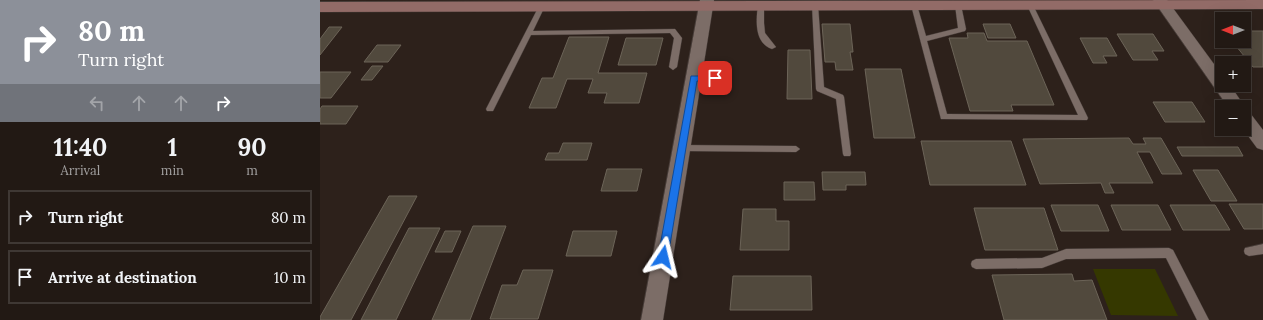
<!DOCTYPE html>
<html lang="en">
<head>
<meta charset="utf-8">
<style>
  :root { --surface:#221914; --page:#2a221d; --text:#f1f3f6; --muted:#a2a0a0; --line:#3f3834 }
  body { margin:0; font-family:Lora,serif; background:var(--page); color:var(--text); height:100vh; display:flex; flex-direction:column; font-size:15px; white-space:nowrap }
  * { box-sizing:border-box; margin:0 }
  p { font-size:13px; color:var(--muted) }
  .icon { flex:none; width:22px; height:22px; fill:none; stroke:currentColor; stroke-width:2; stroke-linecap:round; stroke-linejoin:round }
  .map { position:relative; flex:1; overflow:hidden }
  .sheet { display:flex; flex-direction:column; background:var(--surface); width:320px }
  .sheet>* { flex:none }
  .banner { background:#8c9099; color:#fff; overflow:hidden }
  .needle { width:26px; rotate:270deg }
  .fabs { position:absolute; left:895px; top:12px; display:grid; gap:8px }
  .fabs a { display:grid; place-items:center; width:36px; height:36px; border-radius:0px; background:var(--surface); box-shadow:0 4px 16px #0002,0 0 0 1px var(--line); font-size:20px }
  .pin { position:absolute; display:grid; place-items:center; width:34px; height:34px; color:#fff; margin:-17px; border-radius:8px; box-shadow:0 2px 6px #0006 }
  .me { position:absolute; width:44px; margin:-22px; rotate:10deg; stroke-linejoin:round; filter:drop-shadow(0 0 3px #0008) }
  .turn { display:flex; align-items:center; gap:14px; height:84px; padding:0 12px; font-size:18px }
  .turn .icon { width:52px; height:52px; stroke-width:2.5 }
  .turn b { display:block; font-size:28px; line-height:34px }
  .lanes { display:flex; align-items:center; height:38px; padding:0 12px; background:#0003; justify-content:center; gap:20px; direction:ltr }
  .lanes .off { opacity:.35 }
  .eta { display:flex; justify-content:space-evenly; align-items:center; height:68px; text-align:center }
  .eta b { font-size:24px; font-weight:700; line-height:28px }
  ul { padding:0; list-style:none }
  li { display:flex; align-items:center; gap:12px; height:54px; margin:0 8px 6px; padding:0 4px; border:2px solid var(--line); border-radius:0px }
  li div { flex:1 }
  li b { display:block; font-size:15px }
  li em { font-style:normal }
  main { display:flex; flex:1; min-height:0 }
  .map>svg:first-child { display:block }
</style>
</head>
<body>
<main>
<section class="sheet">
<div class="banner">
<div class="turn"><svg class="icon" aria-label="right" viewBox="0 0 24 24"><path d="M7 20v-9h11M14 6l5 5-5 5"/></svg><div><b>80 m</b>Turn right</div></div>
<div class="lanes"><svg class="icon off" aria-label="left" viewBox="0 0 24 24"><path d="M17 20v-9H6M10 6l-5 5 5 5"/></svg><svg class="icon off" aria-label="ahead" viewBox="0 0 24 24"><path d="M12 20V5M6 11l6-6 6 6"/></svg><svg class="icon off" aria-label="ahead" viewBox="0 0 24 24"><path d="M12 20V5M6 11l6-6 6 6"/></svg><svg class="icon" aria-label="right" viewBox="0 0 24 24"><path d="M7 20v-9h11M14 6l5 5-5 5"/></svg></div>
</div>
<div class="eta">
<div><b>11:40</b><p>Arrival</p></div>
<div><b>1</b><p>min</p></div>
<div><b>90</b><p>m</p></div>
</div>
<ul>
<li><svg class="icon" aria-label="right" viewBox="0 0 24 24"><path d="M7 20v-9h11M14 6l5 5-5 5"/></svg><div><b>Turn right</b></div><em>80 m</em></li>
<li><svg class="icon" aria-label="arrive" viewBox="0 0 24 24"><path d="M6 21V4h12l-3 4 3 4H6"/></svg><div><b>Arrive at destination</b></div><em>10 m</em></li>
</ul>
</section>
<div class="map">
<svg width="943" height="320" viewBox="0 0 943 320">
  <rect width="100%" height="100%" fill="#2d211b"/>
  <path fill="#353800" d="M773,269H835L858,316L791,315Z"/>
  <path fill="#51493d" stroke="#6c6458" d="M502,24H530L533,52H530L533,70H516L515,62H505Z
    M663,24H690L696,38H668Z
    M9,27H22L0,55V39Z
    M924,31H943V67H933L912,41H924Z
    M647,33H664L667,41H707L734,105H691L693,111H650L629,38H648Z
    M797,34H833L844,51H832L838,60H813Z
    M249,37H289L278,73H327L319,103H284L287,93H268L273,79H247L236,108H209L222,78H233Z
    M306,38H343L336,65H298Z
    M760,38H787L797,56H783L787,63H773Z
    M57,45H81L68,62H44Z
    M468,50H490L492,99H467Z
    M52,66H63L52,80H41Z
    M545,69H581L595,138H554Z
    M0,72H31L11,98H0Z
    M833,102H872L885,122H845Z
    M2,106H38L26,124H0V109Z
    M809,138L813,144H826L823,138H841L862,174H842L830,152H817L833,183H789L794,193H785L781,183L720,184L703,139Z
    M601,141H691L706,185H610Z
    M243,143H272L267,160H225L228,153H239Z
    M857,147H918L923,156H862Z
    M287,169H322L317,191H281Z
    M873,170H898L917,201H891Z
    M502,172H545L546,185H526V190H503Z
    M464,182H494L495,200H464Z
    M69,196H97L31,320H0V317Z
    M909,204H943V229H924Z
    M731,205H778L789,231H741Z
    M791,205H838L851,230H802Z
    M850,205H895L910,230H863Z
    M654,208H724L738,250H665Z
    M423,209H456V221H469V250H420Z
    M153,226H186L150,320H112Z
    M89,228H120L76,320H41Z
    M125,231H141L132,252H115Z
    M253,231H297L291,256H246Z
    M203,270H233L218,319H170L182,285H197Z
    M752,274L754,281L772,280L787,320H684L672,275Z
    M413,276H491L492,310H410Z"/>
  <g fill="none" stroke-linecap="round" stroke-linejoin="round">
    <defs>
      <path id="lane" d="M441,3L444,5V23L445,33L456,47L452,49C434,43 436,20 438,5Z
        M495,3L498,5L504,87L523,95L524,97L531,154L530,156H524L523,154L516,99L497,91L496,89L492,5Z
        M594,3L597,5L606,36L638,28L635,5L638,3L641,5L646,29L645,31L607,41L627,114L758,115L707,5L710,3L713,5L768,118L767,120L621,119L591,5Z
        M222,4L225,6L213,31L355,29L362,38L357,67L353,70L349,67L354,38L350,33L211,35L173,111H167L166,109L219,6Z
        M374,75H395L399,78L395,81L371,80L370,78Z
        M362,145L476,146L480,149L476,152L362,151L358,148Z
        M943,244V254L929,256L925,254L924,251L925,248Z
        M849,248L853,250L889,320H877L846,258L746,259L722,268L656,269L652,267L651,264L652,261L656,259L722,258L746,249Z"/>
      <path id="street" d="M380,0H394L343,320H321Z
        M833,0H847L902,75V85H910L925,107L924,109V107H908Z
        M924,111L930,113L943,130V150L937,148L923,129Z"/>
      <path id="secondary" d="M943,0V9L0,12V2Z"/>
    </defs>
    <use href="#lane" stroke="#463c38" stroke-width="1"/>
    <use href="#street" stroke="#463c38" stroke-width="1"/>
    <use href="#secondary" stroke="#463c38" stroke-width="1"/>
    <use href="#lane" fill="#7c6d67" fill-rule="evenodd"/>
    <use href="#street" fill="#7c6d67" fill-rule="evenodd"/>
    <use href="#secondary" fill="#926b67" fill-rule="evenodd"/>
  </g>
  <path fill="#1a73e8" stroke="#114b97" d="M371,76H395L399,78L395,81H377L348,257L347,261L343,262L339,261L338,257Z"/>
</svg>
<div class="fabs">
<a><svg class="needle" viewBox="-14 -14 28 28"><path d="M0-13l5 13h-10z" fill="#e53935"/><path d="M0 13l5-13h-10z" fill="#a2a0a0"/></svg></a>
<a>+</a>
<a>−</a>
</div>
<div class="pin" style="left:395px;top:78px;background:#d93025"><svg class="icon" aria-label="arrive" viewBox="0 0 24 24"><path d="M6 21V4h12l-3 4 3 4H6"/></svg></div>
<svg class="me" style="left:343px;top:257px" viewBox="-20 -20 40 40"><path d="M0-17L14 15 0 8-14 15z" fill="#1a73e8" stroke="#fff" stroke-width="4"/></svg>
</div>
</main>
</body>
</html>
